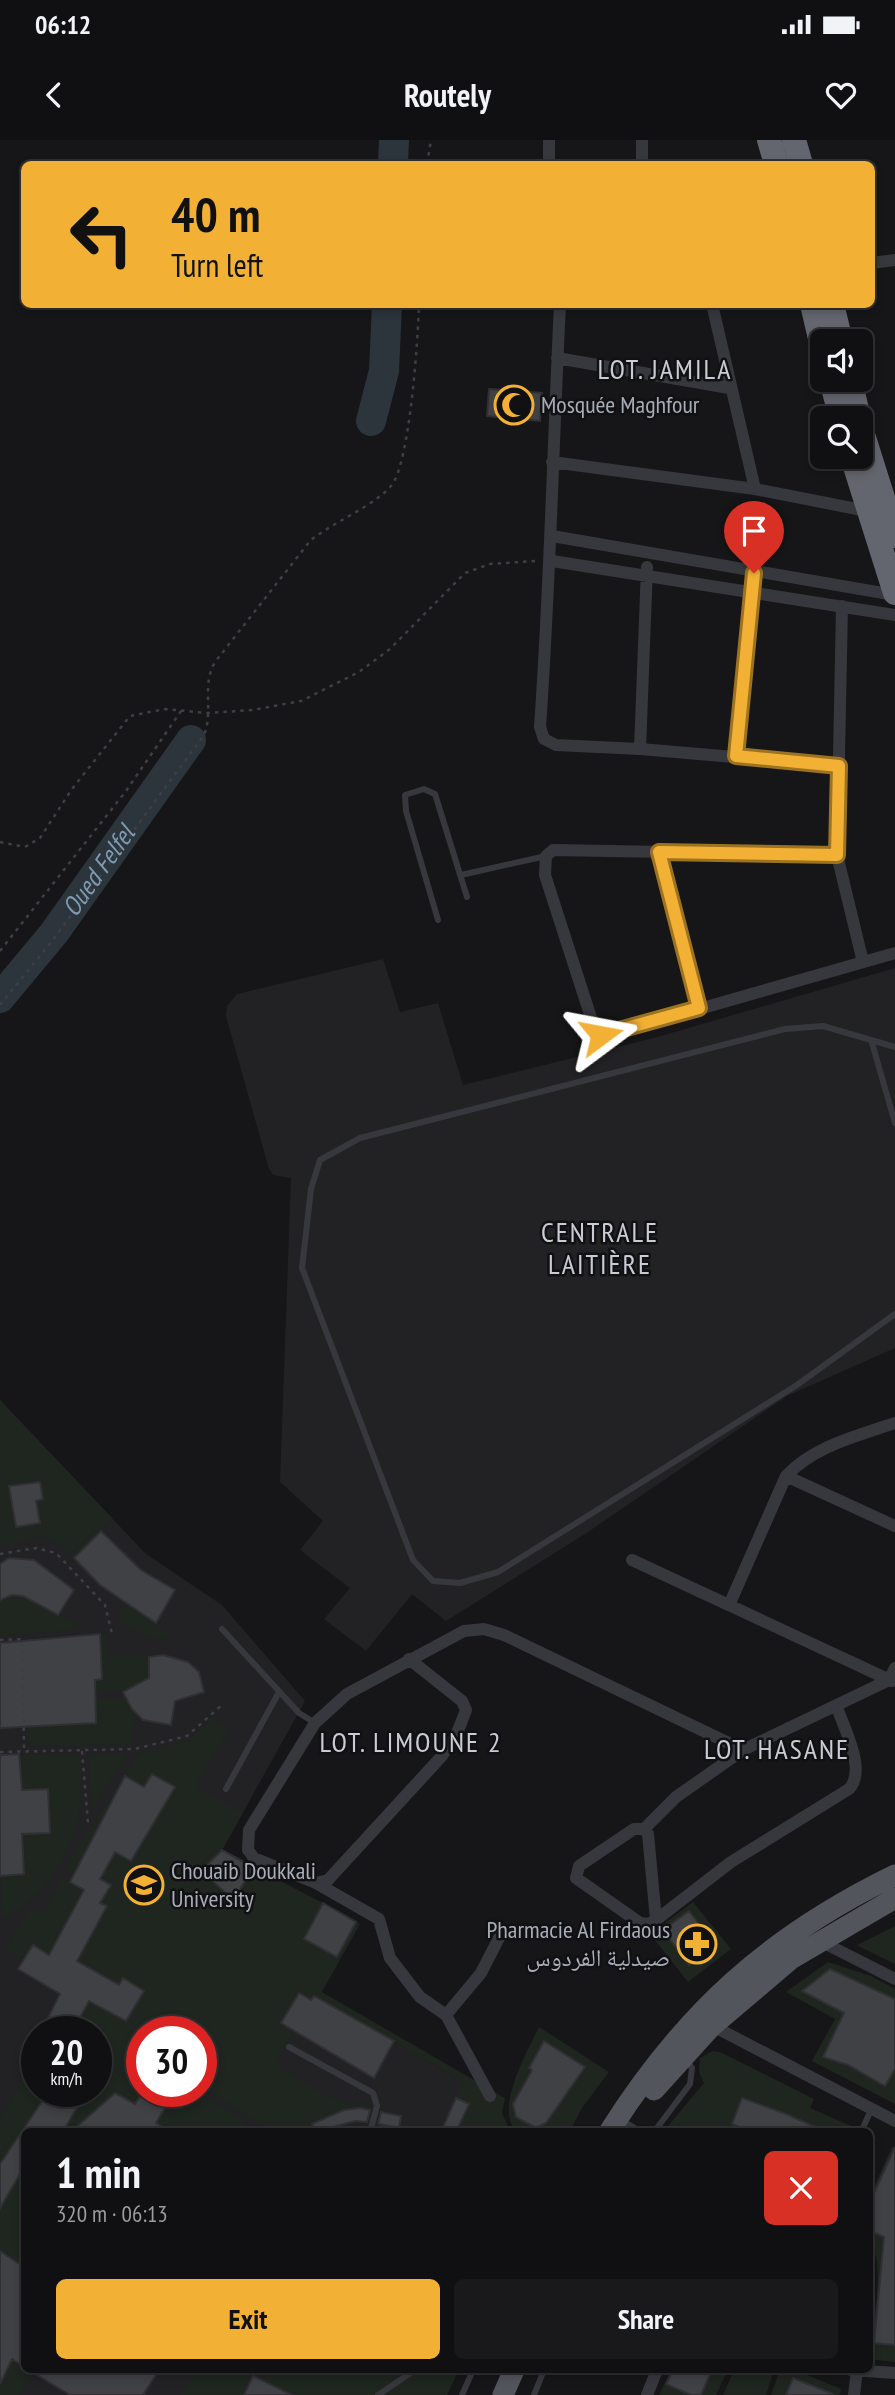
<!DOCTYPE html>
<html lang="en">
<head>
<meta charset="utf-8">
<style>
  :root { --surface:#101012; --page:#19191b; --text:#f1f3f6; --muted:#9c9d9f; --line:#303032; --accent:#f2b134 }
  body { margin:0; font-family:"PT Sans Narrow","Noto Naskh Arabic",sans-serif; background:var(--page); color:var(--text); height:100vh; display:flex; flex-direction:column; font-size:26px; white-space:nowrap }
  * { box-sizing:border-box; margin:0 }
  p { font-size:23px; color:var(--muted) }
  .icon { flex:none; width:38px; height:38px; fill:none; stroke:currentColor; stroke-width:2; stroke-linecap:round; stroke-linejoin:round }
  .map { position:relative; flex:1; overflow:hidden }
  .drawer { position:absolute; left:21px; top:1988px; width:852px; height:245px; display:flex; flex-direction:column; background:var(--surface); border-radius:10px; box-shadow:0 4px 10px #0003,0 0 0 2px var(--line) }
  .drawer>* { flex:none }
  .top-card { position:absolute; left:21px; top:21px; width:854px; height:147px; border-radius:10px; box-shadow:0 4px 10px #0003,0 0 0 2px var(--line); background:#f2b134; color:#111; overflow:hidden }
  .controls { position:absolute; left:810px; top:189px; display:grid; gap:14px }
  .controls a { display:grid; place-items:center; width:63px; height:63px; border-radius:10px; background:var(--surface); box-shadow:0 4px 10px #0003,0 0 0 2px var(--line); font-size:35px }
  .speed { position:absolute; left:21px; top:1876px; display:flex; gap:14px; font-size:35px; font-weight:700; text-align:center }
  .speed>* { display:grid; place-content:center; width:91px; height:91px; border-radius:50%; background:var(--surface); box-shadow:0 4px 10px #0003,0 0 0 2px var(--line); line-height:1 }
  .speed small { font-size:18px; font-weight:400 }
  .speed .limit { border:10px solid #d22; background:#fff; color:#111 }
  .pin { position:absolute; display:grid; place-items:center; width:60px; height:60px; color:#fff; margin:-72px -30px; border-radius:50% 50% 50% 0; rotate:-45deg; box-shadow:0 0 7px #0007 }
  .pin .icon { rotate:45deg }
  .me { position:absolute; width:77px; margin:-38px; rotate:77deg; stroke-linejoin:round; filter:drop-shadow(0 0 5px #0008) }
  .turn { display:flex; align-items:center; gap:24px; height:147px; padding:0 35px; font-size:32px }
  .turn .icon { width:91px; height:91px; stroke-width:2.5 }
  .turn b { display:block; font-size:49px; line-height:60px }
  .round { display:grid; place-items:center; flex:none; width:74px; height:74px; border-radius:10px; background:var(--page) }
  .headline { display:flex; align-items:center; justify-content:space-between; height:119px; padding:0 35px }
  h1 { font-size:42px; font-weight:700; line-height:52px }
  .cta { display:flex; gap:14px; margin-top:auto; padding:14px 35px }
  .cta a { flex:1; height:80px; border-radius:10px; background:var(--accent); color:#111; font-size:28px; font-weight:700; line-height:80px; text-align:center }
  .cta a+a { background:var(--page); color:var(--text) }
  .status { display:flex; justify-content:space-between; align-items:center; height:49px; padding:0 35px; background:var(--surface); direction:ltr }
  .status svg { height:19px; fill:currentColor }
  header { display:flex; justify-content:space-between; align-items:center; height:91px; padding:0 35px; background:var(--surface); font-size:32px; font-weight:700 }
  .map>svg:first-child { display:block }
</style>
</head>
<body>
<div class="status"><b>06:12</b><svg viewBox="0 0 49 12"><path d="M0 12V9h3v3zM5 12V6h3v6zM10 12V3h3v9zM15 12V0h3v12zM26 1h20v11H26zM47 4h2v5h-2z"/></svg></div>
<header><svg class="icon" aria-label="back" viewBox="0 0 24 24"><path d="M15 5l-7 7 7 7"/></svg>Routely<svg class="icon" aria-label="heart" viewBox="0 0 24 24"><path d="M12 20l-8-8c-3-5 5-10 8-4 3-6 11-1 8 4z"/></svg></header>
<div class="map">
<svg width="895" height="2255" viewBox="0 0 895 2255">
  <rect width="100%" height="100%" fill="#161618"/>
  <path fill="#222225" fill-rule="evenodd" d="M383,819L400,872L438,863L463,945L654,898L895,828V1208L787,1256L585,1394L446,1481L412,1454L366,1511L324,1479L350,1448L300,1410L323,1381L280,1342L291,1038L273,1035L269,1029L226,876L227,866L237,854Z
    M0,1260L146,1414L222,1465L305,1561L222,1710L356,1782L315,1856L476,1948L456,1991L24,1992V2230H286L322,2255H0ZM37,1892H96V1951H37ZM142,1892H201V1951H142Z"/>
  <path fill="#1e261f" d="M0,1260L112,1378L74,1418C47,1387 36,1399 0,1406Z
    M12,1455L23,1456L85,1489L0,1496V1460Z
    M124,1463L174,1496L154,1499L118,1481L117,1475Z
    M106,1494L107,1513L149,1517V1538L127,1550L33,1553L28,1499Z
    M126,1557L138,1574L132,1592V1604L33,1606L29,1602L28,1587L95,1583V1559Z
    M217,1573L214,1580L229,1590L195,1647L243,1673L222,1710L202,1731L234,1759L253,1727L323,1763L304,1799L336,1816L356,1782L360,1784L322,1852L505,1958L502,1973L510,1991H456L469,1964L456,1958L463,1941L315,1856L311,1860L299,1853L293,1890L277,1924L284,1931L340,1962L348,1965L362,1962L370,1968L344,1970L316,1991H274L201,1947V1892H142L143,1951L135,1964L87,1991L24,1992V2127L0,2113V2067L21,2033L0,2019V1978L28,1931L37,1936V1951H96V1892H69L89,1863L126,1881L143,1851L124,1838L119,1845L71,1833L106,1767L100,1763L111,1745L75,1733L66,1726L140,1613L190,1600Z
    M19,1614L79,1616C89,1687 63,1741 3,1780L1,1736L24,1734Z
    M128,1614L92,1670L88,1615Z
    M64,1739L82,1751L51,1811L44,1812L33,1806L25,1819L5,1809L30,1770L42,1774L58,1748L59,1740Z
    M693,1762L731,1809L688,1842L650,1794Z
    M895,1786V1824L858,1806L859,1804Z
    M828,1822L871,1836L895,1849V1964L812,1921L835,1879L786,1852Z
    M539,1887L609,1932L582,1968L570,1991H517C493,1971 528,1910 539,1887Z
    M712,1911L720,1912L814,1959L810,1968L856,1988L854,1992H663L704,1943L699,1932L700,1918Z
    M175,1951H196L245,1982L239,1992L170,1991L156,1983Z
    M892,2007L895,2008V2222L876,2220L870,2214C871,2189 887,2121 870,2105V2056Z
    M12,2219L33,2232L19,2255H0V2244Z
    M196,2230H459L447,2255H180Z
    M671,2230H728L716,2255H659Z
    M734,2230H774L766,2255H723Z
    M780,2230H795L841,2249L840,2255H771Z"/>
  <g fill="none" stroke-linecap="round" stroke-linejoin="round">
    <g stroke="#2c353c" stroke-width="30">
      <path d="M393,24L394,0"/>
      <path d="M371,281L384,231L387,164"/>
      <path id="s1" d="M0,858L54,793L191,600"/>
    </g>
  </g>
  <path fill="#404145" stroke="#303034" stroke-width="2" d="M489,249L542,253L540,281L487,276Z
    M40,1342L43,1359L36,1361L40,1383L16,1387L9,1346Z
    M101,1391L141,1430L175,1450L156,1483L100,1445L74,1418Z
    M9,1418L34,1420L74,1450L58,1475L23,1456L12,1455L0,1460V1424Z
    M100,1494L102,1539L95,1540L96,1583L0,1588V1503Z
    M163,1515L188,1522L199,1532L204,1552L175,1561L171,1585L143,1580L132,1569L123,1552L149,1538V1517Z
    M19,1614L22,1650L48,1649L50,1693L22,1694L24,1734L0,1736V1615Z
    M152,1634L175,1647L131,1721L115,1712L100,1739L111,1745L100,1763L107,1766L77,1821L119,1845L123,1838L144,1851L126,1881L89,1861L72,1892H41L60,1854L18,1829L33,1805L49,1815L84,1750L70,1742L125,1636L144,1647Z
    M222,1710L253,1727L234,1760L201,1731Z
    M323,1763L356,1782L337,1817L304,1799Z
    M689,1771L715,1805L689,1825L663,1790Z
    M830,1829L895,1859V1929L885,1946L848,1925L823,1917L844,1873L802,1851Z
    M299,1853L311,1860L314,1856L394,1901L374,1938L281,1883Z
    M544,1901L585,1927L546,1983L536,1988L516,1977L513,1964L532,1930L529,1928Z
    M49,1951H86L63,1992H24V2027L0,2068V2024Z
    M143,1951H175L156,1983L170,1992H71L115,1953L135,1964Z
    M456,1958L469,1964L456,1992H441Z
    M742,1958L786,1974L827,1992H751L732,1984Z
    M360,1968L370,1970L367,1982L355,1981L315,1992L312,1984L344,1970Z
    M381,1972L401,1976L399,1988L378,1984Z
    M895,2007V2205L874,2203L884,2097L870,2091V2062Z
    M0,2111L24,2127V2227L12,2219L0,2244Z
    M29,2230H159L143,2255H70Z
    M673,2230H712L701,2255H691L666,2244Z
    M253,2236L292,2255H244Z
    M793,2238L833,2254V2255H786Z"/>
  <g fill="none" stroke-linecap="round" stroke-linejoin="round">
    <path stroke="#3d3f44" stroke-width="2.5" stroke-dasharray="3.5 5" stroke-linecap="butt" d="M427,24L431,0
      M0,702L25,707L40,698L72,649L130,576L165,569L207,573L253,570L301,561L359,532L390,509L465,433L490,424L535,421
      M0,811L126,651L181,571
      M0,865L52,801L204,595C214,571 201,546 215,522L310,401C333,382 374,366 391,346C410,324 418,198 419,164
      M0,1414L36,1408L56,1413L105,1465L112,1494
      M0,1500L22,1499L24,1610
      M82,1611L88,1683
      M0,1612L135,1609L187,1596L223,1564"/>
    <path stroke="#37383d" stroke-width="6" d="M461,735L546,716
      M438,780L406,671L405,655L424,649L435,654L467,757
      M872,903L895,983
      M895,907L823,886L785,889L360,998L320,1020L311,1049L302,1128L413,1420L433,1441L460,1443L498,1432L797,1245L895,1174
      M222,1489L299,1573L315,1583
      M226,1649L279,1552
      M289,1907L373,1953L377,1966L370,1992
      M628,1984L641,1992
      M654,1992L690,1944L692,1928L687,1921
      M861,1992L871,1970
      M378,2255L415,2230
      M462,2255L473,2230
      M534,2255L544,2230"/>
    <path stroke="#37383d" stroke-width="12" d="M549,0V24
      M642,0V24
      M872,123L895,120
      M560,164C553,306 550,446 540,587L544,599L556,605L640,609L839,626
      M712,164L755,349
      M557,218L729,248
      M552,322L755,349L867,371
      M552,396L895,455
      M552,421L895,475
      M842,466L837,715L863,822
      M640,609L647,427
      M736,616L754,433
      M659,712L700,868
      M837,715L553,710L546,716L545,735L595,890L601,895H608L895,813
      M786,1336L895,1386
      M632,1420L892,1541
      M730,1463L786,1336C814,1306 857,1296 895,1283
      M409,1519L462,1561L466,1570L456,1596L441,1617L328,1740L316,1743L254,1718L248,1710L249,1690L315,1583L347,1554L464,1491L484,1489L504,1495L743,1610
      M837,1567C844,1589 867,1630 849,1649L731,1722L656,1780L648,1784L640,1783L576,1738L579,1726L634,1689H644L676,1657L743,1610L889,1540L895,1528
      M644,1689L648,1694L656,1780
      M316,1743L379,1779L390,1818L420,1857L446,1875L490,1956
      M818,1800L895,1839
      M446,1875L481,1833L501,1794
      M709,1884L895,1981
      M851,2230L895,2233
      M647,2255L657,2230
      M854,2255L857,2230"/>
    <path stroke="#53555c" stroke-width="21" d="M654,1950L711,1887L791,1819L895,1758
      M609,1992C685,1872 768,1797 895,1735
      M503,2255L514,2230"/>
    <path stroke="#63666e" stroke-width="24" d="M769,0L776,24
      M794,0L801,24
      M812,164L822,207
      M832,164L841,201
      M831,240L841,278
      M850,240L859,278
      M861,288L895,396
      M852,317L895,453"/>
  </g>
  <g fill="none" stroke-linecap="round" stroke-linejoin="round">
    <defs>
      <path id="route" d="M601,895L699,868L659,712L837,715L839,626L736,616L754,433"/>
    </defs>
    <use href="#route" stroke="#9d7322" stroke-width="18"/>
    <use href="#route" stroke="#f2b134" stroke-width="12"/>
  </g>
  <defs>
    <symbol id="mosque-ring" viewBox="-11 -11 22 22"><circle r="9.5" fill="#111113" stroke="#f2b134" stroke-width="1.5"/><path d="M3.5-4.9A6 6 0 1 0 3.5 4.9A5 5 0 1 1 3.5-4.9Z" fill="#f2b134"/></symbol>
    <symbol id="university-ring" viewBox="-11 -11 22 22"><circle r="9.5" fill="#111113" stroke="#f2b134" stroke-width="1.5"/><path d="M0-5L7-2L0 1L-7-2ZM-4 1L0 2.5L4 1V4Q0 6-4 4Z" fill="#f2b134"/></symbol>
    <symbol id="pharmacy-ring" viewBox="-11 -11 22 22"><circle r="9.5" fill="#111113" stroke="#f2b134" stroke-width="1.5"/><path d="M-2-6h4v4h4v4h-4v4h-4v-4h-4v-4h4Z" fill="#f2b134"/></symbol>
  </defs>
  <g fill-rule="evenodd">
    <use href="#mosque-ring" x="492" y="243" width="44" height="44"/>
    <use href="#university-ring" x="122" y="1723" width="44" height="44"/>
    <use href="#pharmacy-ring" x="675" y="1782" width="44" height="44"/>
  </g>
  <g text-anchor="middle" stroke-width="5" stroke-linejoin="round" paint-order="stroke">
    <g font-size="24" fill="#a8adb8" stroke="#111113" text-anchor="start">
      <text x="541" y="273">Mosquée Maghfour</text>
      <text x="171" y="1739">Chouaib Doukkali<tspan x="171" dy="28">University</tspan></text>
      <text x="670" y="1798" text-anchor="end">Pharmacie Al Firdaous<tspan x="670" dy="28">صيدلية الفردوس</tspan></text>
    </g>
    <g font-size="26" font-style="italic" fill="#7f9bb3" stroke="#111113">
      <text dy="9" stroke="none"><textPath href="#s1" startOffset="161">Oued Felfel</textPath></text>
    </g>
    <g font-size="28" letter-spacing="2" fill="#c9ccd4" stroke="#111113">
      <text x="665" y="239">LOT. JAMILA</text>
      <text x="600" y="1102">CENTRALE<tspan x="600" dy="32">LAITIÈRE</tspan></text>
      <text x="411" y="1612">LOT. LIMOUNE 2</text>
      <text x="777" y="1619">LOT. HASANE</text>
    </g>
  </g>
</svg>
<div class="controls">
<a><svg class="icon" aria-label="sound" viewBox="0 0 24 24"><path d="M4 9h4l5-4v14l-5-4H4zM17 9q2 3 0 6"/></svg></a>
<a><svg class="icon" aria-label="search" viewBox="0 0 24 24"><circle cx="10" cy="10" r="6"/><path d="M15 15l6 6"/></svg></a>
</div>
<div class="speed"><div>20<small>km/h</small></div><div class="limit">30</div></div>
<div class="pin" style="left:754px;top:433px;background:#d93025"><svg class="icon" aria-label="arrive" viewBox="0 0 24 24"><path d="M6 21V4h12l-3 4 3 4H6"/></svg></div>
<svg class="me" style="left:601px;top:895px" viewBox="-20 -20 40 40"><path d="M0-17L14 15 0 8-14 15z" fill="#f2b134" stroke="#fff" stroke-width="4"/></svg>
<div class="top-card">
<div class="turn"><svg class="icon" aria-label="left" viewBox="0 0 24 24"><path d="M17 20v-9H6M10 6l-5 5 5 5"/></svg><div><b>40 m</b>Turn left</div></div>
</div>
<section class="drawer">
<div class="headline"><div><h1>1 min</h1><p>320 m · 06:13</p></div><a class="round" style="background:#d93025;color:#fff"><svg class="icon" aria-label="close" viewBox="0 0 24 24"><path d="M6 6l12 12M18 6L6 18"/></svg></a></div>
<div class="cta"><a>Exit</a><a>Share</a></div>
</section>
</div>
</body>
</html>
